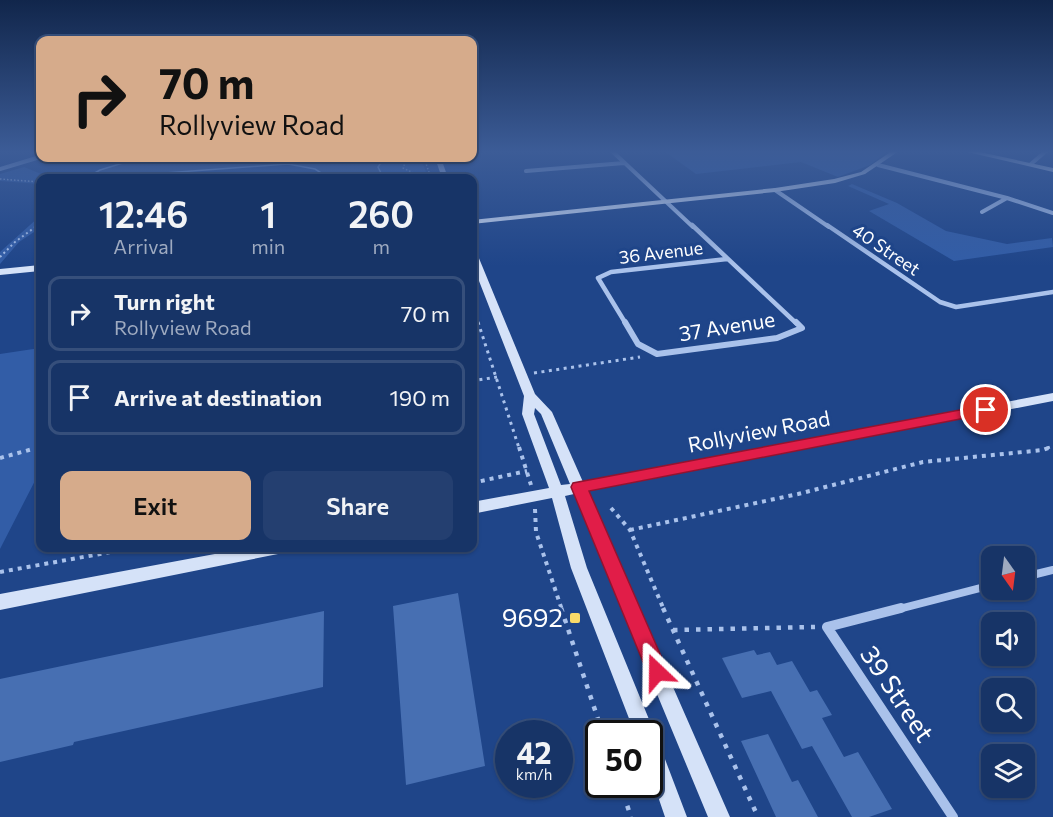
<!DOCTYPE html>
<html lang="en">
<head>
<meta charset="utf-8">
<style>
  :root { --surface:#173467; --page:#243f70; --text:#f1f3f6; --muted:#9eaac0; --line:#364f7b; --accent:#d6ab8b }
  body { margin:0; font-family:Commissioner,sans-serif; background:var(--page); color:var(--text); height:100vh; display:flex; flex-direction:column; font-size:22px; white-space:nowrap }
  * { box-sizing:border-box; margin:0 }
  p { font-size:20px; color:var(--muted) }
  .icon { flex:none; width:33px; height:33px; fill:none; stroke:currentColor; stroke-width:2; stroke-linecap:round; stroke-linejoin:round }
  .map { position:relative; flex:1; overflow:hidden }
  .drawer { position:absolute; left:36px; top:174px; width:441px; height:378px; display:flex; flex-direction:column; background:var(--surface); border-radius:12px; box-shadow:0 2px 4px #0004,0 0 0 2px var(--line) }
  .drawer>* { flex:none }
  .top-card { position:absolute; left:36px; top:36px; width:441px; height:126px; border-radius:12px; box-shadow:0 2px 4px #0004,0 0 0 2px var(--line); background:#d6ab8b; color:#111; overflow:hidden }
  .needle { width:39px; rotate:166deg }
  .controls { position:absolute; left:981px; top:546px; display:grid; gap:12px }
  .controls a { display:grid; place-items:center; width:54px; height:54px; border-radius:12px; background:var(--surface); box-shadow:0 2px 4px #0004,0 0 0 2px var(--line); font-size:30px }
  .speed { position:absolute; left:495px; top:720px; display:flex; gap:12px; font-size:30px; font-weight:700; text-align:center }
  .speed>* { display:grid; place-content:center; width:78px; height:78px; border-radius:50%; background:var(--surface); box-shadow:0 2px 4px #0004,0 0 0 2px var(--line); line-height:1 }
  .speed small { font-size:15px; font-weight:400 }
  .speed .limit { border:3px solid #111; border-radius:9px; background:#fff; color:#111 }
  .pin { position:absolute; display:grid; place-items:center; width:51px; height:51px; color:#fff; margin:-26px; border:3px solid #fff; border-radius:50%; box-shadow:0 2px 6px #0007 }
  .me { position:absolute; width:66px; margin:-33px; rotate:337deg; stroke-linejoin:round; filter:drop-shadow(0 0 4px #0008) }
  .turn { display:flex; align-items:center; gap:21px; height:126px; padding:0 24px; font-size:27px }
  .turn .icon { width:78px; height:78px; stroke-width:2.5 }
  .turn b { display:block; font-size:42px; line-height:51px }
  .eta { display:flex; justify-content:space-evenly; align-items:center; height:102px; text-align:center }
  .eta b { font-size:36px; font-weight:600; line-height:42px }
  .action { display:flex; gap:12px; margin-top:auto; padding:12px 24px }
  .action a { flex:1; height:69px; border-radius:12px; background:var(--accent); color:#111; font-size:24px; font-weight:600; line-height:69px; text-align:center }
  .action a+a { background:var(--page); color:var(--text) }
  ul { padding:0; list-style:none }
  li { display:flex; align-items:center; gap:18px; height:75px; margin:0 12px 9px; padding:0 12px; border:3px solid var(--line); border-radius:12px }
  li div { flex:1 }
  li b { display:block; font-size:22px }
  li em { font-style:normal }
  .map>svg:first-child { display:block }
</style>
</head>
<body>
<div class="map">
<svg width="1053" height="817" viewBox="0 0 1053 817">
  <rect width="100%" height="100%" fill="#1f4589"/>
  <path fill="#325da7" d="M664,151H888L870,165L838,177L801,162L696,174Z
    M383,158H421L428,178C412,178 386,185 378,167Z
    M24,167L51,178H40V184L0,181V174Z
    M852,184L897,203L946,231L1007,244L1052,238L1053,247L954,261L869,211L889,204L848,186Z
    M40,216V228L19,242L0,264V252Z
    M40,348V471L0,549V354Z"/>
  <path fill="#3b5789" stroke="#9dbced" stroke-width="1.5" d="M139,158H384L378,167L381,173L389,178H329L315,169L288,164L111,177H100L93,174L100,170Z"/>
  <path fill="#476fb2" d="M458,593L485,766L406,785L393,606Z
    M324,611L323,687L74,742L73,745L0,762V679Z
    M754,650L757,655L770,652L777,665L792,661L810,692L817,690L832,715L822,718L844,757L858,752L892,809L869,817H852L812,746L802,749L771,691L742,698L722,658Z
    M768,734L792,782L798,780L818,817H776L741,741Z"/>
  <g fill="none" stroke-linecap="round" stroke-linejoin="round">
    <path stroke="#aac2eb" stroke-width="1.5" stroke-dasharray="1.5 2" stroke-linecap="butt" d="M407,158L403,168L424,178
      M424,158L431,178
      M0,179L40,182
      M36,227L40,224"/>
    <path stroke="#aac2eb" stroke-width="2" stroke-dasharray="2 3" stroke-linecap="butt" d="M0,257L15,242L38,225
      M472,304L478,324"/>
    <path stroke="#aac2eb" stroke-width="3" stroke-dasharray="3 4.5" stroke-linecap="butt" d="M478,322L519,448
      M534,373L640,357
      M472,381L497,377
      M35,448L40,447
      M1047,448L1053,446"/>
    <path stroke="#aac2eb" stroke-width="4" stroke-dasharray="4 5" stroke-linecap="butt" d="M519,447L531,485
      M0,458L40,447
      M472,483L527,471
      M611,508L630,530L664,610
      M535,509L536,532L562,610
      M630,530L798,494L923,462L1043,450L1051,447
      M0,572L133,548"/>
    <path stroke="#aac2eb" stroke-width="4.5" stroke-dasharray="4.5 7" stroke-linecap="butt" d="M561,608L603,734
      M663,608L758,817
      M673,630L815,627
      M620,784L631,817"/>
    <path stroke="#aac2eb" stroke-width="4" d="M32,151L40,154
      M612,151L693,227
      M1031,164L1046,151
      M878,165L1007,198L1053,213
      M0,169L40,157
      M526,171L624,163
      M775,190L829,227
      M982,212L1007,198"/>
    <path stroke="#aac2eb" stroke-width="4.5" d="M692,225L797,324
      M827,225L940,302L956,307L1053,292
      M626,324L598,278L611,272L727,259"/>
    <path stroke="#aac2eb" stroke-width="6" d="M625,322L638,344L657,354L777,338L802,328L796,322"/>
    <path stroke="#aac2eb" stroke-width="8" d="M1024,577L1053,570
      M895,610L992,585"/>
    <path stroke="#aac2eb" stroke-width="10" d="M901,608L827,627L953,817"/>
    <path fill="#d5e2f8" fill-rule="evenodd" d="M892,151H899L865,174L835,183L775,192L472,224V220L775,188L834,179L861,172Z
      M963,151H975L1053,168V172Z
      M435,158H441L448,178H442Z
      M472,249L476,251L535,394L552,412L583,482L1053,393V401L587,491L730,817H708L574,494L565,496L587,568L655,734L653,737L657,739L660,746L687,817H665L650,773V734H635L571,568L552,498L472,514V502L549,488L522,414L524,396L472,263ZM535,408L541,414L570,484L561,485L534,414Z
      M40,265V271L0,275V269Z
      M247,548H286L283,553L278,554L0,610V594Z"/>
  </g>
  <linearGradient id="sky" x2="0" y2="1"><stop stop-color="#11264b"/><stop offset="0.57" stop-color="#3c5c97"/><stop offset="1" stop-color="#3c5c97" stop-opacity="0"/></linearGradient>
  <rect width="1053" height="266" fill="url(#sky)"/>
  <path fill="#e11d48" stroke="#92132f" stroke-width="1.5" d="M986,405L993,410L991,413L589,491L668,672L665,679L657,682L650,679L571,487L573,483Z"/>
  <rect fill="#fadb69" stroke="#1f4589" stroke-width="2" x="569" y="612" width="12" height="12" rx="3"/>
  <g text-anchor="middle" stroke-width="6" stroke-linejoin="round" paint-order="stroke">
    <g font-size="18" fill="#fff" stroke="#1f4589">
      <text transform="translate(886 250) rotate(34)" y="6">40 Street</text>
      <text transform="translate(661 253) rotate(-7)" y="6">36 Avenue</text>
    </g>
    <g font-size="21" fill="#fff" stroke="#1f4589">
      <text transform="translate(727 327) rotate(-9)" y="7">37 Avenue</text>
      <text transform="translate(759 432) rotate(-11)" y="7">Rollyview Road</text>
    </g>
    <g font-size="26" fill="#fff" stroke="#1f4589" text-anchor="end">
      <text x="563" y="627">9692</text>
    </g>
    <g font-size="26" fill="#fff" stroke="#1f4589">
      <text transform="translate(897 694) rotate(56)" y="9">39 Street</text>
    </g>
  </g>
</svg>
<div class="controls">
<a><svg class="needle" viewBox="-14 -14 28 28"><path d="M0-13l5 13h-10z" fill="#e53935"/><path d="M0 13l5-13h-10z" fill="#9eaac0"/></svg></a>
<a><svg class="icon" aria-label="sound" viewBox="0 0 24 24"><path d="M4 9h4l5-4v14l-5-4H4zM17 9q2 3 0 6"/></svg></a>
<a><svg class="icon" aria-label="search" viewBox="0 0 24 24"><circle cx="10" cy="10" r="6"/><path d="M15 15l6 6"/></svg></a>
<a><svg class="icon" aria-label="layers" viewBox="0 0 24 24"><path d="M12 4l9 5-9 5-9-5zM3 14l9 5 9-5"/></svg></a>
</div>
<div class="speed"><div>42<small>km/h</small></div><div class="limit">50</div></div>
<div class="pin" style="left:986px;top:410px;background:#d93025"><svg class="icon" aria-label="arrive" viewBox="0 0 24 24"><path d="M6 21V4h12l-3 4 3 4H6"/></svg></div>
<svg class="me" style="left:657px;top:672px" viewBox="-20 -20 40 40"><path d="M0-17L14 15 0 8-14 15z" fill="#e11d48" stroke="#fff" stroke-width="4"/></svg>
<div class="top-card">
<div class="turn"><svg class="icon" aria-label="right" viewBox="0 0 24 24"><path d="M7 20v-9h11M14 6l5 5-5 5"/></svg><div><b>70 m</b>Rollyview Road</div></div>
</div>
<section class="drawer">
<div class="eta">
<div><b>12:46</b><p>Arrival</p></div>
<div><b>1</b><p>min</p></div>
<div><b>260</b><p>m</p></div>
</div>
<ul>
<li><svg class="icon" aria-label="right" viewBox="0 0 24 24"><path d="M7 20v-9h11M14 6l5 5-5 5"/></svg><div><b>Turn right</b><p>Rollyview Road</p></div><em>70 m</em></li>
<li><svg class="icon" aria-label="arrive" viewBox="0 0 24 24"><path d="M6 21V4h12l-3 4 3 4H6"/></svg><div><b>Arrive at destination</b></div><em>190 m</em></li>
</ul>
<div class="action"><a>Exit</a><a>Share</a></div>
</section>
</div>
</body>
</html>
